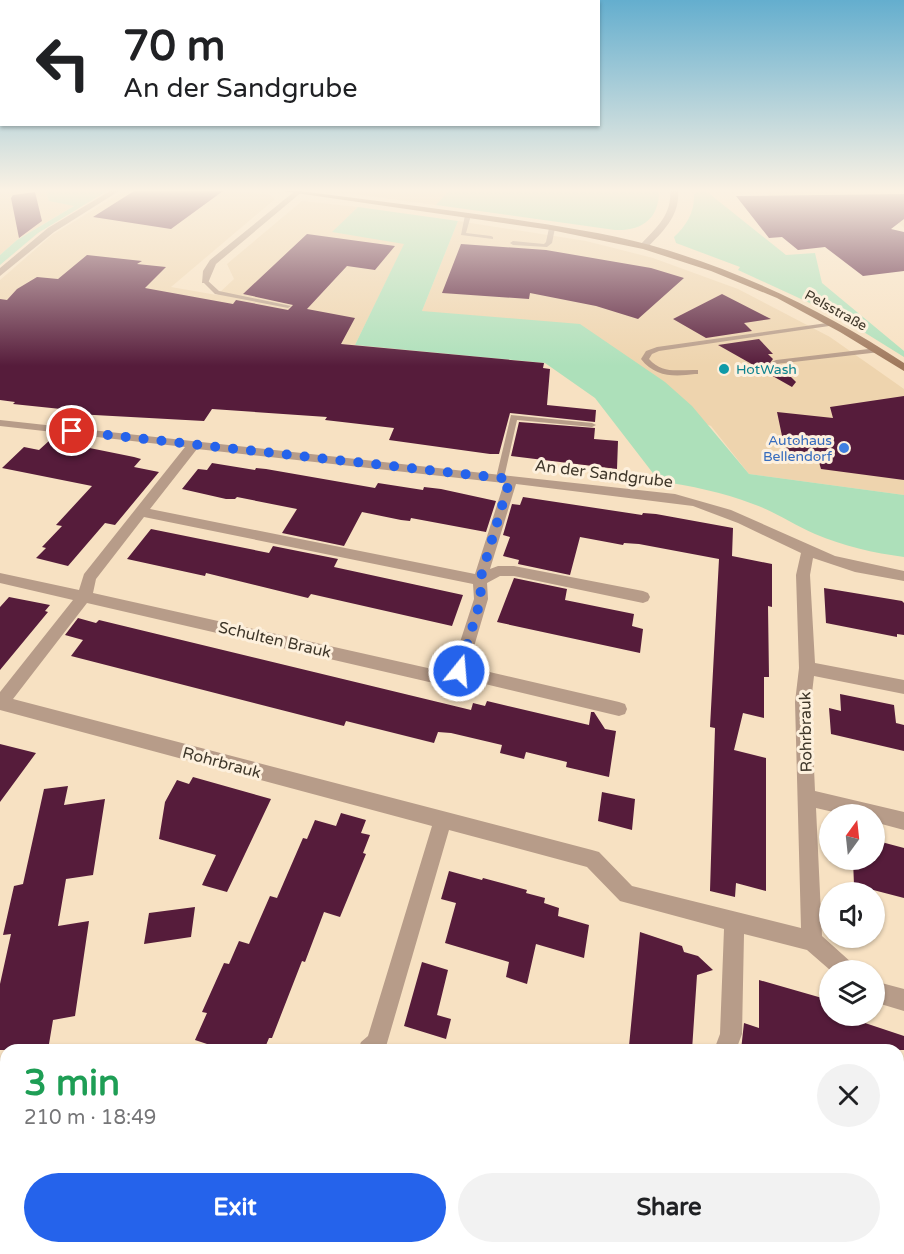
<!DOCTYPE html>
<html lang="en">
<head>
<meta charset="utf-8">
<style>
  :root { --surface:#fff; --page:#f2f2f2; --text:#202124; --muted:#757577; --accent:#2563eb }
  body { margin:0; font-family:"Varela Round",sans-serif; background:var(--page); color:var(--text); height:100vh; display:flex; flex-direction:column; font-size:22px; white-space:nowrap }
  * { box-sizing:border-box; margin:0 }
  p { font-size:20px; color:var(--muted) }
  .icon { flex:none; width:33px; height:33px; fill:none; stroke:currentColor; stroke-width:2; stroke-linecap:round; stroke-linejoin:round }
  .map { position:relative; flex:1; overflow:hidden }
  .details { position:absolute; left:0px; top:1044px; width:904px; height:210px; display:flex; flex-direction:column; background:var(--surface); border-radius:18px 18px 0 0; box-shadow:0 2px 4px #0004 }
  .details>* { flex:none }
  .guide { position:absolute; left:0px; top:0px; width:600px; height:126px; box-shadow:0 2px 4px #0004; background:#fff; color:var(--text); overflow:hidden }
  .needle { width:39px; rotate:15deg }
  .tools { position:absolute; left:819px; top:804px; display:grid; gap:12px }
  .tools a { display:grid; place-items:center; width:66px; height:66px; border-radius:50%; background:var(--surface); box-shadow:0 2px 4px #0004; font-size:30px }
  .pin { position:absolute; display:grid; place-items:center; width:51px; height:51px; color:#fff; margin:-26px; border:3px solid #fff; border-radius:50%; box-shadow:0 2px 6px #0007 }
  .me { position:absolute; width:66px; margin:-33px; rotate:17deg; stroke-linejoin:round; filter:drop-shadow(0 0 4px #0008) }
  .turn { display:flex; align-items:center; gap:21px; height:126px; padding:0 24px; font-size:27px }
  .turn .icon { width:78px; height:78px; stroke-width:2.5 }
  .turn b { display:block; font-size:42px; line-height:51px }
  .round { display:grid; place-items:center; flex:none; width:63px; height:63px; border-radius:32px; background:var(--page) }
  .head { display:flex; align-items:center; justify-content:space-between; height:102px; padding:0 24px }
  h1 { font-size:36px; font-weight:800; line-height:45px; color:#1e9e55 }
  .cta { display:flex; gap:12px; margin-top:auto; padding:12px 24px }
  .cta a { flex:1; height:69px; border-radius:36px; background:var(--accent); color:#fff; font-size:24px; font-weight:800; line-height:69px; text-align:center }
  .cta a+a { background:var(--page); color:var(--text) }
  .map>svg:first-child { display:block }
</style>
</head>
<body>
<div class="map">
<svg width="904" height="1254" viewBox="0 0 904 1254">
  <rect width="100%" height="100%" fill="#f7e1c2"/>
  <path fill="#eed4ae" d="M0,191H46L49,201L75,205L17,240L0,255Z
    M124,191H237L270,195L275,199L171,287L217,295L234,279L227,264L302,201L358,207L333,232L405,243L355,345L0,312V280L52,235Z
    M332,191H449L436,205Z
    M766,191H904V228L888,213L779,207Z
    M458,221L586,241L653,258L738,289L830,337L904,389V495L749,474L711,426L422,311Z"/>
  <path fill="#ade0ba" d="M46,191H107L38,233L0,265V255L17,240L74,206L49,201Z
    M449,191H659C659,219 642,231 615,230L436,205Z
    M699,191H706L786,255L815,253L822,283L904,351V357L838,316L738,270L740,267L676,243L674,237C686,226 695,212 694,194Z
    M358,207L458,221L422,311L580,324L665,382L692,406L749,474L904,495V557C874,553 843,546 815,534C794,525 774,511 753,504C722,492 691,486 659,481L595,398L545,363L355,345L404,244L332,232Z"/>
  <path fill="#561c3b" d="M134,191H223L171,229L93,217Z
    M35,192L42,221L19,238L11,198L13,195Z
    M904,194V219L891,229L904,232V271L863,276L825,247L798,250L782,237L769,238L736,196Z
    M307,234L395,246L375,270L347,266L307,309L355,318L341,344L544,363L543,368L550,369L547,405L596,410L595,422L510,413L499,454H490L389,440L394,428L325,420L327,417L212,409L204,421L76,414L80,411L13,404L15,402L0,400V299L7,300L17,289L37,277L58,279L87,255L142,261L137,264L166,267L145,288L233,304L236,300L288,310L293,305L243,294Z
    M461,244L546,250L651,268L684,278L638,319L596,306L530,293L529,299L442,293Z
    M722,294L771,319L744,323L752,331L706,338L673,319Z
    M759,339L773,354H768L773,359L770,363L780,366L796,382L792,387L718,345Z
    M904,396V480L821,469L818,459L786,455L777,412L833,418L830,407Z
    M519,422L595,428L594,439L618,441L617,469L511,456Z
    M50,440L134,457L141,459L134,467L159,472L115,525L105,523L68,566L36,558L46,548L42,547L62,526L56,525L92,486L2,468L24,447L39,450Z
    M212,463L255,470L256,468L266,469L375,488L378,483L423,490L424,487L441,489L496,501L486,532L411,518L410,521L401,520L362,512L344,546L282,533L297,509L237,497L235,499H226L182,489L198,469L207,470Z
    M523,497L642,515L643,513L656,514L733,528L732,556L772,564V607L768,606L769,677H764V718L743,713L734,750L766,758V891L736,883L735,897L710,891L715,728L710,727L719,559L639,544L624,543L623,545L580,537L570,575L518,564L519,560L503,556L510,537L503,535L512,504L520,505Z
    M151,529L269,553L273,546L338,559L334,567L463,595L452,626L311,594L308,598L206,573L205,576L127,559Z
    M514,578L567,589L565,600L634,614L632,626L643,629L640,653L497,622Z
    M824,588L902,601L904,603V635L897,634V637L826,623Z
    M9,597L50,605L45,611L48,612L0,670V607Z
    M78,618L96,623L99,620L471,710L473,703L485,706L487,701L589,725L591,712H594L605,729L616,731L609,777L566,767L567,762L526,752L524,759L500,753L502,745L451,733L438,732L434,743L346,721L344,726L71,656L83,640L65,635Z
    M840,694L894,705L896,723L904,725V751L831,734L829,708L841,711Z
    M0,744L36,753L0,802Z
    M193,777L271,799L227,892L202,885L216,855L159,839L165,802L177,780L189,784Z
    M68,786L64,805L105,799L93,875L66,879L58,926L89,921L75,1016L53,1020L48,1050H0V984L11,934L3,935L14,886L23,884L44,789Z
    M602,792L635,799L632,830L598,821Z
    M341,813L366,820L361,833L370,835L363,853L366,854L340,917L324,912L305,962L302,961L272,1038H269L264,1050H225L195,1040L207,1013L202,1012L224,963L229,964L239,941L249,944L270,896L277,898L303,838L307,839L315,820L336,826Z
    M874,840L904,848V898L854,885L853,860H874Z
    M449,871L482,880L483,878L527,890L526,893L545,898L544,903L559,908L558,916L589,925L584,958L536,944L527,984L506,977L509,962L445,943L456,903L441,899Z
    M195,907L191,937L144,944L149,913Z
    M640,932L682,946L684,952L698,956L713,970L697,975L692,1050H639L629,1046Z
    M422,962L448,970L437,1015L451,1019L446,1039L404,1026Z
    M759,980L829,1000L830,1016H844L904,1036V1050H741L744,1023L759,1028Z"/>
  <g fill="none" stroke-linecap="round" stroke-linejoin="round">
    <path fill="#b79c89" fill-rule="evenodd" d="M468,213L471,215L466,233L491,236L493,237V239L461,235L465,215Z
      M552,226L555,228L552,243L547,247L513,245L510,243L513,241L544,244L546,242L549,228Z
      M203,280H207L219,291L291,306L288,308L215,294L203,282Z
      M834,322L836,323V325L659,351L652,354L649,359C663,375 679,369 698,370V374H695C674,377 655,377 641,359L646,351L657,347Z
      M877,348L881,350L880,352L776,364L772,362L776,360Z
      M511,415L592,423L596,425L592,427L517,420L504,478L500,481L496,478Z"/>
    <path fill="#b79c89" fill-rule="evenodd" d="M110,191H119L54,232L0,276V268L48,228Z
      M295,191H303L216,264L208,283H202L203,271L210,260Z
      M670,191H678C680,216 663,231 647,248H641V244C656,228 672,215 670,191Z
      M0,420L675,494L731,510L835,556L904,571V581L855,572L813,558L810,575L815,663L904,680V694L814,676L811,702L815,791L904,812V830L874,822V814H842L816,808L822,936L852,963L855,970H830L807,950L744,934L742,1034L736,1050H714L720,1034L724,929L620,901L587,867L449,830L385,1050H358L361,1042L368,1036L432,826L0,710V692L73,600L0,583V573L79,590L84,574L185,447L0,426ZM197,449L504,483L475,574L150,509ZM516,484L693,506L738,523L801,553L796,575L799,668L795,702L801,928L632,886L599,852L592,850L13,699L87,603L455,688L461,686L464,679L619,716L625,714L627,709L625,704L619,702L468,667L488,599L487,583L500,576H514L643,603L648,601L650,597L648,593L643,591L514,566H498L490,569ZM144,517L473,584L474,599L450,673L93,593L96,579Z
      M874,981L904,989V1011L874,1002Z"/>
    <path fill="#9f785c" fill-rule="evenodd" d="M282,191H300C371,200 441,209 512,219C558,226 605,233 650,245C741,271 825,311 904,363V371L840,332L777,298L711,271L643,249L551,230Z"/>
  </g>
  <linearGradient id="sky" x2="0" y2="1"><stop stop-color="#64aece"/><stop offset="0.52" stop-color="#fbf2e4"/><stop offset="1" stop-color="#fbf2e4" stop-opacity="0"/></linearGradient>
  <rect width="904" height="366" fill="url(#sky)"/>
  <g fill="none" stroke-linecap="round" stroke-linejoin="round">
    <path stroke="#2563eb" stroke-width="10" stroke-dasharray="0 18" d="M72,431L510,479L480,580L481,599L459,671"/>
  </g>
  <circle fill="#0f9aa8" stroke="#fdf0dd" stroke-width="2" cx="724" cy="369" r="6"/>
  <circle fill="#3f7fe0" stroke="#fdf0dd" stroke-width="2" cx="844" cy="448" r="6"/>
  <g text-anchor="middle" stroke-width="6" stroke-linejoin="round" paint-order="stroke">
    <g font-size="14" fill="#3f372a" stroke="#fdf0dd">
      <text transform="translate(836 310) rotate(29)" y="5">Pelsstraße</text>
    </g>
    <g font-size="14" fill="#0d838f" stroke="#fdf0dd" text-anchor="start">
      <text x="736" y="374">HotWash</text>
    </g>
    <g font-size="14" fill="#366cbe" stroke="#fdf0dd" text-anchor="end">
      <text x="832" y="445">Autohaus<tspan x="832" dy="16">Bellendorf</tspan></text>
    </g>
    <g font-size="16" fill="#3f372a" stroke="#fdf0dd">
      <text transform="translate(604 473) rotate(7)" y="6">An der Sandgrube</text>
      <text transform="translate(275 639) rotate(13)" y="6">Schulten Brauk</text>
      <text transform="translate(805 732) rotate(-91)" y="6">Rohrbrauk</text>
      <text transform="translate(222 762) rotate(15)" y="6">Rohrbrauk</text>
    </g>
  </g>
</svg>
<div class="tools">
<a><svg class="needle" viewBox="-14 -14 28 28"><path d="M0-13l5 13h-10z" fill="#e53935"/><path d="M0 13l5-13h-10z" fill="#757577"/></svg></a>
<a><svg class="icon" aria-label="sound" viewBox="0 0 24 24"><path d="M4 9h4l5-4v14l-5-4H4zM17 9q2 3 0 6"/></svg></a>
<a><svg class="icon" aria-label="layers" viewBox="0 0 24 24"><path d="M12 4l9 5-9 5-9-5zM3 14l9 5 9-5"/></svg></a>
</div>
<div class="pin" style="left:72px;top:431px;background:#d93025"><svg class="icon" aria-label="arrive" viewBox="0 0 24 24"><path d="M6 21V4h12l-3 4 3 4H6"/></svg></div>
<svg class="me" style="left:459px;top:671px" viewBox="-20 -20 40 40"><circle r="17" fill="#2563eb" stroke="#fff" stroke-width="3"/><path d="M0-11L8 9 0 5-8 9z" fill="#fff"/></svg>
<div class="guide">
<div class="turn"><svg class="icon" aria-label="left" viewBox="0 0 24 24"><path d="M17 20v-9H6M10 6l-5 5 5 5"/></svg><div><b>70 m</b>An der Sandgrube</div></div>
</div>
<section class="details">
<div class="head"><div><h1>3 min</h1><p>210 m · 18:49</p></div><a class="round"><svg class="icon" aria-label="close" viewBox="0 0 24 24"><path d="M6 6l12 12M18 6L6 18"/></svg></a></div>
<div class="cta"><a>Exit</a><a>Share</a></div>
</section>
</div>
</body>
</html>
